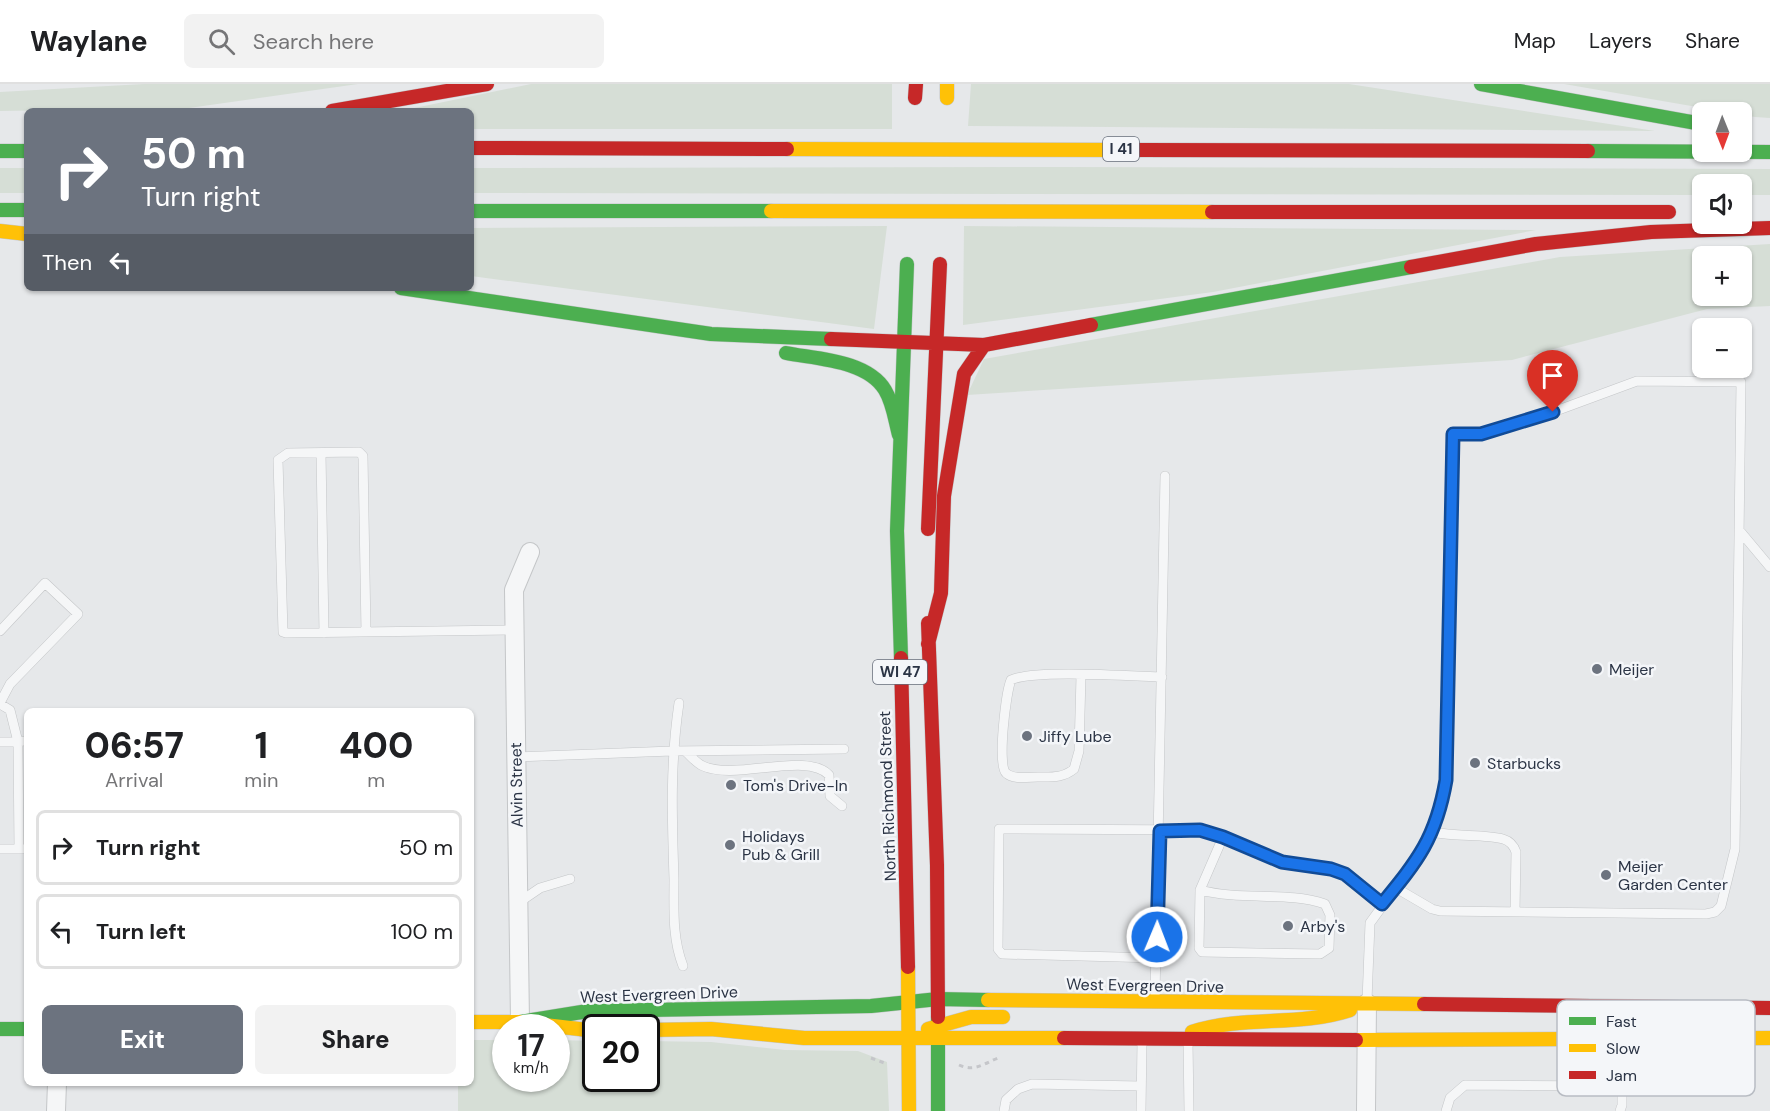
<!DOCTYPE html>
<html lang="en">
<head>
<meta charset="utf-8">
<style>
  :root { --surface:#fff; --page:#f2f2f2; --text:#202124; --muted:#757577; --line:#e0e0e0; --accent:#6c737f }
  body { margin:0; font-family:"DM Sans",sans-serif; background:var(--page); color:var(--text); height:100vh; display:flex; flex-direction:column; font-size:22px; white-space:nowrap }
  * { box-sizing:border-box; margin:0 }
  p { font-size:20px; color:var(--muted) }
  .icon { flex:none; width:33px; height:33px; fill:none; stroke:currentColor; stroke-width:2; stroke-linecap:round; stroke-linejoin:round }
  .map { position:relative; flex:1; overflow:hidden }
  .details { position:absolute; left:24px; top:624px; width:450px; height:378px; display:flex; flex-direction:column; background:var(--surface); border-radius:9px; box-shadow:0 2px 4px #0004 }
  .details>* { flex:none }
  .banner { position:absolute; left:24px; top:24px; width:450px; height:183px; border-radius:9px; box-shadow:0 2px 4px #0004; background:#6c737f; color:#fff; overflow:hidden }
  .needle { width:39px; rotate:179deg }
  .buttons { position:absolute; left:1692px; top:18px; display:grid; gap:12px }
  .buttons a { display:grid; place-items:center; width:60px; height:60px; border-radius:9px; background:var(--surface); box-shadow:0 2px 4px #0004; font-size:30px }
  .speed { position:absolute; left:492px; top:930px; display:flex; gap:12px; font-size:30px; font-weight:700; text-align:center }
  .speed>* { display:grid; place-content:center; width:78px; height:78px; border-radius:50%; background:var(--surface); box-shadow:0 2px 4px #0004; line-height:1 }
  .speed small { font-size:15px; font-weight:400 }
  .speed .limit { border:3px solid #111; border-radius:9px; background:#fff; color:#111 }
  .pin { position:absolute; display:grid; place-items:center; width:51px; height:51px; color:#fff; margin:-62px -26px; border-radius:50% 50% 50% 0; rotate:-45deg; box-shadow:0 0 6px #0007 }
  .pin .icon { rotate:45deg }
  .me { position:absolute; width:66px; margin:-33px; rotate:1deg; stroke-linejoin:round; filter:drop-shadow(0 0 4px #0008) }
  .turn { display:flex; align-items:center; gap:21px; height:126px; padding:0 18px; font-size:27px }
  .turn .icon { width:78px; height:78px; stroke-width:2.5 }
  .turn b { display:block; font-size:42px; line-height:51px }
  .then { display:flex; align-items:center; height:57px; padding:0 18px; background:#0003; gap:12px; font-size:22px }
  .eta { display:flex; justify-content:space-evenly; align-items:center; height:102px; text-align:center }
  .eta b { font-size:36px; font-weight:800; line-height:42px }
  .primary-button { display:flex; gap:12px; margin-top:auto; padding:12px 18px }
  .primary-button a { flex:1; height:69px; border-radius:9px; background:var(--accent); color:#fff; font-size:24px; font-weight:800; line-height:69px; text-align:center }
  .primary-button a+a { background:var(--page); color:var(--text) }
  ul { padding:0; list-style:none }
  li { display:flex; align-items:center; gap:18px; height:75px; margin:0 12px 9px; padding:0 6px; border:3px solid var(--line); border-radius:9px }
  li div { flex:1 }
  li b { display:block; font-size:22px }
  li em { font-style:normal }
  header { display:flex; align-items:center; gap:36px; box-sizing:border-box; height:84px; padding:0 30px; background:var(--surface); border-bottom:2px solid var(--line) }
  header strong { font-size:28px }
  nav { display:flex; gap:33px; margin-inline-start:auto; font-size:21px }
  .search { width:420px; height:54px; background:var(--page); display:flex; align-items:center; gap:15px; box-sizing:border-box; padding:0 21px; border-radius:9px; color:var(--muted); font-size:22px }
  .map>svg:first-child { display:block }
</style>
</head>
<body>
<header>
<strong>Waylane</strong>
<div class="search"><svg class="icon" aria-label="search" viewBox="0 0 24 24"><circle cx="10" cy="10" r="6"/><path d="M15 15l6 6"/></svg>Search here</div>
<nav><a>Map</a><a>Layers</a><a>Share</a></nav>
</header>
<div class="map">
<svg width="1770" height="1027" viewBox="0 0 1770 1027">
  <rect width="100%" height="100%" fill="#e6e8ea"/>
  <path fill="#d6ded6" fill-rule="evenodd" d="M144,0H358L189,24L0,27V8Z
    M531,0H892V45H471V27H400Z
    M971,0H1349L1655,47L968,42Z
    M1564,0H1770V34L1755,33Z
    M1058,83L1770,85V111H1742V100H1702V111L471,109V84Z
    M0,84H27V109H0Z
    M887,142L874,245L471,192V144Z
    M964,142L1536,146L1213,208L963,241Z
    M1770,160V222L1707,225L1512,276L967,311L984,275L1560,173ZM1702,172H1742V212H1702Z
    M471,956H505L506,994H556L557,956L595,957L596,994H646L647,957L711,958L785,966L858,967L887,978L889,1027H458V999H471Z"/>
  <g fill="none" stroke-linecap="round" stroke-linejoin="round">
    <defs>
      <path id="lane" d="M321,369L324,549
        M1739,446L1770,483
        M0,547L45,499L78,530L10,600L0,619
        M366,548L363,372L359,368L288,369L278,376L283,548L286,549L515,546
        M1081,592L1079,667L1074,685C1063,694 1052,693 1038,693C1029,693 1013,696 1006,689C997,681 1006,608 1011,596C1032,585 1132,592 1162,593
        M679,619C670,680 672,734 674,795C674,824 672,854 683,882
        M0,620L10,626L18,658L19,765
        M0,658L27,657
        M685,667C691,672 696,679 703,682C736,697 807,667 829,691L830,712L842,722
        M516,673L672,667L844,665
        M1433,748C1455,753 1485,750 1503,755C1510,757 1514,762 1516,768L1515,828
        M0,765H27
        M1200,806C1242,817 1288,807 1325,820L1330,831L1329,864L1320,870L1202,868L1199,864L1200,806L1223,753
        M518,819L540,804L570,795
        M1156,874L1002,870L998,865L999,745L1200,746L1223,753L1282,778L1331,785L1345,791L1382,820
        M1155,914L1165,392
        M1367,917L1370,839L1428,759L1442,720L1446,696L1453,350H1481L1553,328L1637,297L1741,298L1735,765L1721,822L1715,828L1706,830L1440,827L1432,825L1396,804
        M1188,957L1189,1027
        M1004,1027L1006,1016L1018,1005L1032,1000L1141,1002
        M1141,1027L1142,957
        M1446,1027L1450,1014L1465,1001L1622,1002
        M1620,1027L1622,1021V958"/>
      <path id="street" d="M520,938L514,506L530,468
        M56,1027L57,999
        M1366,1027L1367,919"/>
      <path id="fast" d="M1481,0L1702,40
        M0,67H27
        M1588,67L1770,68
        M0,126H27
        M471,127H771
        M401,204L711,250L831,255
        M1091,241L1411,183
        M786,269C816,275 867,276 885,306C893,319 895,336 899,351
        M901,574L897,447L907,180
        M938,933V1027
        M520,938L588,927L871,922L938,915L988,916
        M0,945H27"/>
      <path id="slow" d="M947,0V14
        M787,65L1139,66
        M771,127L1212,128
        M0,147L27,150
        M908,883L909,1027
        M988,916L1424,920
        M471,938H520L596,947
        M928,945L971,933H1003
        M646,946L711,945L804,954H1064
        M1192,948C1244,931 1298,943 1350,926
        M1356,956L1770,954"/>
      <path id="jam" d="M915,14L916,0
        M332,27L487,0
        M471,64L787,65
        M1139,66L1588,67
        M1212,128H1669
        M1411,183L1536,160L1651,148L1770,144
        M831,255L984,261L1091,241
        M928,445L940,180
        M928,539L937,781L938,933
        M928,560L941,509L944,412L964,290L984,261
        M901,574L908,883
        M1424,920L1770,924
        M1064,954L1356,956"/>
    </defs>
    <use href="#lane" stroke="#c4c6c8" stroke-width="10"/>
    <use href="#street" stroke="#c4c6c8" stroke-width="20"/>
    <use href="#fast" stroke="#c4c6c8" stroke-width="15"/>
    <use href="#slow" stroke="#c4c6c8" stroke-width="15"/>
    <use href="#jam" stroke="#c4c6c8" stroke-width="15"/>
    <path stroke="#c5c6ca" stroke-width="3" stroke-dasharray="4.5 4.5" stroke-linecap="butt" d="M871,974L887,980
      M959,981C975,988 983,980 998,974"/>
    <use href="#lane" stroke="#f5f6f7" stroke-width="9"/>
    <use href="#street" stroke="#f5f6f7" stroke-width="18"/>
    <use href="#fast" stroke="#4caf50" stroke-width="14"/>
    <use href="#slow" stroke="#ffc107" stroke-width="14"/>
    <use href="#jam" stroke="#c62828" stroke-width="14"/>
  </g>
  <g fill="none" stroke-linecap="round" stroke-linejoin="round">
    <defs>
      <path id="route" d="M1157,853L1160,747L1200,746L1223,753L1282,778L1331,785L1345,790L1382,820C1418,776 1436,754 1446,696L1453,350H1481L1553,328"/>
    </defs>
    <use href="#route" stroke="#114b97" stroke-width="15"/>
    <use href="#route" stroke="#1a73e8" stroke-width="10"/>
  </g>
  <g fill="#6c737f" stroke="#f4f6f9" stroke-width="2">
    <circle cx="1597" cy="585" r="6"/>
    <circle cx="1027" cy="652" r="6"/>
    <circle cx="1475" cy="679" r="6"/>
    <circle cx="731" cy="701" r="6"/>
    <circle cx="730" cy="761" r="6"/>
    <circle cx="1606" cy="791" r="6"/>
    <circle cx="1288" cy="842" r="6"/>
  </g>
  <g text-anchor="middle" stroke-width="5" stroke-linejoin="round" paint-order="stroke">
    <g fill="#f4f6f9" stroke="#676e7b" stroke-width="1.5">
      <rect x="1103" y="53" width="36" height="24" rx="4.5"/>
      <rect x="873" y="576" width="54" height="24" rx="4.5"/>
    </g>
    <g font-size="15" font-weight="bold" fill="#2b3445">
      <text x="1121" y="70">I 41</text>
      <text x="900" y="593">WI 47</text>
    </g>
    <g font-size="16" fill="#2b3445" stroke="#f4f6f9" text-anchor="start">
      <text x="1609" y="591">Meijer</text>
      <text x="1039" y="658">Jiffy Lube</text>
      <text x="1487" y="685">Starbucks</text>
      <text x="743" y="707">Tom's Drive-In</text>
      <text x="742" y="758">Holidays<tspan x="742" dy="18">Pub &amp; Grill</tspan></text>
      <text x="1618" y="788">Meijer<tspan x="1618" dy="18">Garden Center</tspan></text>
      <text x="1300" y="848">Arby's</text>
    </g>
    <g font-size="16" fill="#2b3445" stroke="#f4f6f9">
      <text transform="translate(516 701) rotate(-91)" y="6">Alvin Street</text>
      <text transform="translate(887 712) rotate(-92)" y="6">North Richmond Street</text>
      <text transform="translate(1145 901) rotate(1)" y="6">West Evergreen Drive</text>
      <text transform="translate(659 910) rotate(-2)" y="6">West Evergreen Drive</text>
    </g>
  </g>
  <rect x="1557" y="916" width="198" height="96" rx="9" fill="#f4f6f9" stroke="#b8bcc3" stroke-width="1.5"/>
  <rect x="1569" y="933" width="27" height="8" fill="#4caf50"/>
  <rect x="1569" y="960" width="27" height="8" fill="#ffc107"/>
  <rect x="1569" y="987" width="27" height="8" fill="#c62828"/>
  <g font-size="16" fill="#2b3445">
    <text x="1606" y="943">Fast</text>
    <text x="1606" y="970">Slow</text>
    <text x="1606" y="997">Jam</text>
  </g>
</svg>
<div class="buttons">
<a><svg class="needle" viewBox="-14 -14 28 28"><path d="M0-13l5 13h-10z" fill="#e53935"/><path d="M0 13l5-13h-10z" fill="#757577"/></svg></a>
<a><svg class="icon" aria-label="sound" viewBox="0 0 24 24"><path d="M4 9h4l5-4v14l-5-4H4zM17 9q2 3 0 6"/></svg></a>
<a>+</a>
<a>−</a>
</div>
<div class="speed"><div>17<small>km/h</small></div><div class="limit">20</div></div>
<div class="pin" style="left:1553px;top:328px;background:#d93025"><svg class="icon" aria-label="arrive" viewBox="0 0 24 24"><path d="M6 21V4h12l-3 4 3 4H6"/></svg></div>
<svg class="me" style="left:1157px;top:853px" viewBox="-20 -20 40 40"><circle r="17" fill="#1a73e8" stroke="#fff" stroke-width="3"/><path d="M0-11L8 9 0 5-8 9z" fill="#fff"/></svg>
<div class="banner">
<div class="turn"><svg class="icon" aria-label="right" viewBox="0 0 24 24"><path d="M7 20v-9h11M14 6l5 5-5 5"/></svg><div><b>50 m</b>Turn right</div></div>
<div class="then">Then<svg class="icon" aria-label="left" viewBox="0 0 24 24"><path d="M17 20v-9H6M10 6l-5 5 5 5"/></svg></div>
</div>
<section class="details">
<div class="eta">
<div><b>06:57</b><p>Arrival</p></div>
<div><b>1</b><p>min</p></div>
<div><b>400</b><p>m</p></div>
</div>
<ul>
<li><svg class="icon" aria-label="right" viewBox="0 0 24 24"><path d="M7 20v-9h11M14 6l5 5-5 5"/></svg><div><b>Turn right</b></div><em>50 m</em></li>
<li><svg class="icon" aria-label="left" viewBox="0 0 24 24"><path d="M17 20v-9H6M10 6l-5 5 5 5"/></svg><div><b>Turn left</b></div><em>100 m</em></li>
</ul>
<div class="primary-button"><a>Exit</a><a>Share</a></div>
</section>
</div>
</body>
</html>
